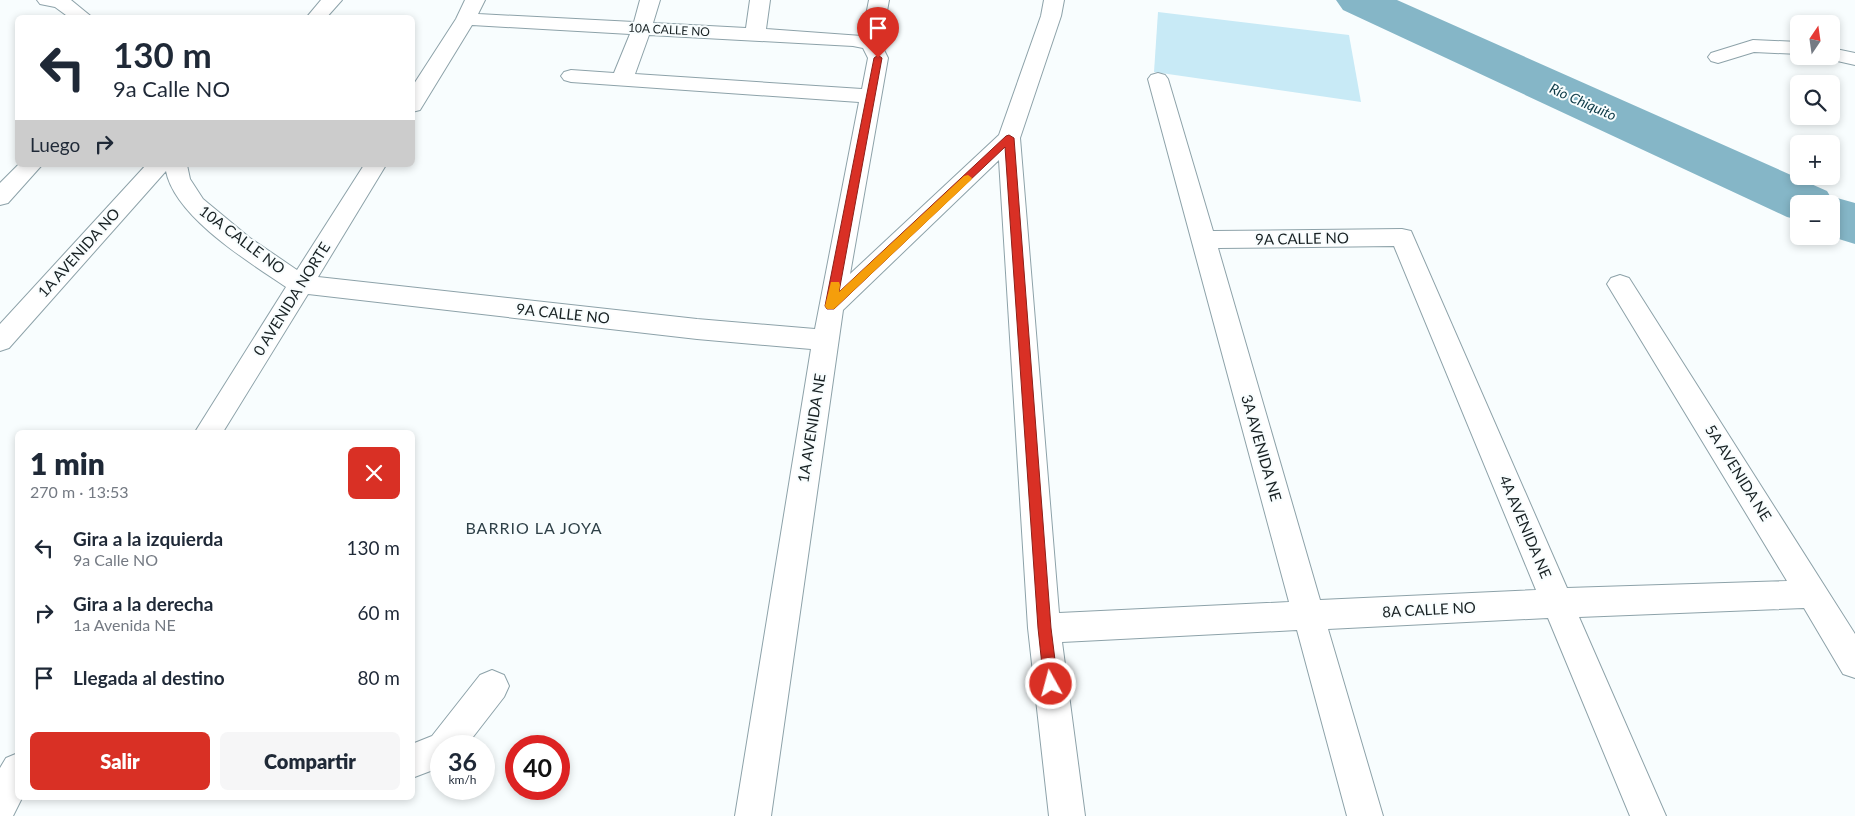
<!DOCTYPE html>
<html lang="es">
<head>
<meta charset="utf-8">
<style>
  :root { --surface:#fff; --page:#f6f6f7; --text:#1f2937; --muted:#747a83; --accent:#d93025 }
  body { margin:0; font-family:Lato,sans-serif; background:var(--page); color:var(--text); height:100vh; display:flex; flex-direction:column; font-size:19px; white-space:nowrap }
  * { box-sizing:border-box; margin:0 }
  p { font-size:16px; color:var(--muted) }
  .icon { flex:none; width:28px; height:28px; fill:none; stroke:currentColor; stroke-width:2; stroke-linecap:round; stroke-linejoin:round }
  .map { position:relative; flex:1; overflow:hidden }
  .sheet { position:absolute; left:15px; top:430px; width:400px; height:370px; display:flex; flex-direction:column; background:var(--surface); border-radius:8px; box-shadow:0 2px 8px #0003 }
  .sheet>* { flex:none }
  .top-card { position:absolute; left:15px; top:15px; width:400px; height:152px; border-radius:8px; box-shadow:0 2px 8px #0003; background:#fff; color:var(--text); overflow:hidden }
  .needle { width:32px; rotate:13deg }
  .tools { position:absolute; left:1790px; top:15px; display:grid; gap:10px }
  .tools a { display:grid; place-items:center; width:50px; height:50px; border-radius:8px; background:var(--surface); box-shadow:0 2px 8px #0003; font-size:25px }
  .speed { position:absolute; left:430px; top:735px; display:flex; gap:10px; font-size:25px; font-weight:700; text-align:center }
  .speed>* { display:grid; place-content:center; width:65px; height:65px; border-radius:50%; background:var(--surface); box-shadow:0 2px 8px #0003; line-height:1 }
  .speed small { font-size:12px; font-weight:400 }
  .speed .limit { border:8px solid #d22; background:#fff; color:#111 }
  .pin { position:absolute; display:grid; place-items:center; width:42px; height:42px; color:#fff; margin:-51px -21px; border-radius:50% 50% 50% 0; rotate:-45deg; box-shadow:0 0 5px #0007 }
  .pin .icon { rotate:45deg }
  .me { position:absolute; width:55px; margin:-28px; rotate:353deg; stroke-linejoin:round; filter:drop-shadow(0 0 4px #0008) }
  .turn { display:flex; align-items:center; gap:18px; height:105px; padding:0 15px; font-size:22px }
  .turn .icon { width:65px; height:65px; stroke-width:2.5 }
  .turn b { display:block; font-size:35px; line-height:42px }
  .then { display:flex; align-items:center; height:48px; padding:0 15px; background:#0003; gap:10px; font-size:19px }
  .round { display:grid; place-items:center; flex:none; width:52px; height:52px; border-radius:8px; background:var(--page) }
  .headline { display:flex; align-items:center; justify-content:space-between; height:85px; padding:0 15px }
  h1 { font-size:30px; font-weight:800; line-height:38px }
  .button { display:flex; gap:10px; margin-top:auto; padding:10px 15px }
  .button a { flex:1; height:58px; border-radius:8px; background:var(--accent); color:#fff; font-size:20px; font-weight:800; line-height:58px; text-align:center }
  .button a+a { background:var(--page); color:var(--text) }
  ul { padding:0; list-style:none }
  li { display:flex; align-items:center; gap:15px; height:65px; padding:0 15px }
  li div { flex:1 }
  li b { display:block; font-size:19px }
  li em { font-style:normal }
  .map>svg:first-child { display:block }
</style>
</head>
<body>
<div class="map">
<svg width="1855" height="816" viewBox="0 0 1855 816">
  <rect width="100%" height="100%" fill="#f8fdfe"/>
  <path fill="#c8eaf6" d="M1158,12L1349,35L1361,102L1154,72Z"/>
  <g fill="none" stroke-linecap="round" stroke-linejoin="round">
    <path fill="#85b6c7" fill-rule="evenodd" d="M1336,0H1397L1827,191L1830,196L1855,203V244L1829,236H1831V204H1799V220L1787,217L1343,10Z"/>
    <defs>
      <path id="minor" d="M37,0H71L93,18H70L55,7L40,4Z
        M321,0H342L326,18H306Z
        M465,0H485L478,14L634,22L640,0H660L653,23L746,28L750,0H770L766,29L862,36L869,0H889L881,44L888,58L850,274L999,135L1041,16L1044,0H1064L1061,16L1020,138L1059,613L1289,602L1148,79L1151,75L1158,73L1165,75L1168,79L1213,231L1402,229L1411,231L1567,588L1787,581L1607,284L1611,278L1620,275L1629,278L1855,634V678L1843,674L1804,608L1579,617L1666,816H1630L1548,618L1328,629L1383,816H1347L1297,630L1062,642L1085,816H1049L1028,628L999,160L843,310L771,816H735L811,349L697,339L308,294L223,432H195L286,287C249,262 175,217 166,171L9,348L0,351V324L146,165H187L190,179L203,199L250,238L297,270L364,165H386L318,277L697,319L815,329L859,102L571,82L564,80L561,76L564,72L571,70L614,73L630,34L472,25L420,110L412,112V87L456,19ZM649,35L853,46L863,48L868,58L862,89L635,74ZM1394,246L1536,590L1320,600L1218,248Z
        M1753,40L1799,42V54L1754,52L1718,63L1711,61L1708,57L1711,53Z
        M1831,48L1855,53V65L1824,58L1822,56H1831Z
        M18,165H42L8,203L0,205V183Z
        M492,670L504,675L509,686L504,697L466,746H441V767L412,778V744L432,736L480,675Z
        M18,753V798H22L13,816H0V768L6,758Z"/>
    </defs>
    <use href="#minor" stroke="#8da2a9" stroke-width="2"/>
    <use href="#minor" fill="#fff" fill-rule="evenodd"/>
  </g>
  <path fill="#d93025" stroke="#8d1f18" d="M878,55L882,58L839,292L1006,136L1009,135L1014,138L1051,628L1058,684L1056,689L1051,691L1046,689L1044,684L1038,628L1005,147L834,309H827L825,306L874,58Z"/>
  <path fill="#f59e0b" d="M968,175L972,178L971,180L834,309H827L825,306L831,282H839L840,285L839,292L964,176Z"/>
  <g text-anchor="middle" stroke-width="4" stroke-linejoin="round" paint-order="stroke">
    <g font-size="12" fill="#182123" stroke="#f8fdfe">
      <text transform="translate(669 30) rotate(3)" y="4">10A CALLE NO</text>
    </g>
    <g font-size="14" font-style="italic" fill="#0c3946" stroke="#f8fdfe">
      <text transform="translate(1583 102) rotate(24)" y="5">Río Chiquito</text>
    </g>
    <g font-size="15" fill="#182123" stroke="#f8fdfe">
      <text transform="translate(1302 239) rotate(-1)" y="5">9A CALLE NO</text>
      <text transform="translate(242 240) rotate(37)" y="5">10A CALLE NO</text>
      <text transform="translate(79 253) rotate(-48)" y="5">1A AVENIDA NO</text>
      <text transform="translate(292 299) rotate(-58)" y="5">0 AVENIDA NORTE</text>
      <text transform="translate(563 314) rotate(6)" y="5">9A CALLE NO</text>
      <text transform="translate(812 428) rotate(-81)" y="5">1A AVENIDA NE</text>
      <text transform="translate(1261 448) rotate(74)" y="5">3A AVENIDA NE</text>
      <text transform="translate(1738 473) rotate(58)" y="5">5A AVENIDA NE</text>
      <text transform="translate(1525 527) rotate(67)" y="5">4A AVENIDA NE</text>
      <text transform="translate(1429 610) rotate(-3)" y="5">8A CALLE NO</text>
    </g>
    <g font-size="16" letter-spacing="1" fill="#2f4148" stroke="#f8fdfe">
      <text x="534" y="534">BARRIO LA JOYA</text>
    </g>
  </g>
</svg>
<div class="tools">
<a><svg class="needle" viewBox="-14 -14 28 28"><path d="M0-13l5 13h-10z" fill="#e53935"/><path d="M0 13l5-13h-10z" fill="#747a83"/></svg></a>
<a><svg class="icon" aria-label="search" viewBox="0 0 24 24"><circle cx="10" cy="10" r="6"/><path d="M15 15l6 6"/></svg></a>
<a>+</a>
<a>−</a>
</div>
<div class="speed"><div>36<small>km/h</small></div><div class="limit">40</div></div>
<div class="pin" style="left:878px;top:58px;background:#d93025"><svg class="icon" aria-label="arrive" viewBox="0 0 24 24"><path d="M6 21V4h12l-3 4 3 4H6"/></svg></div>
<svg class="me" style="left:1051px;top:684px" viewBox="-20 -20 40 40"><circle r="17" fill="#d93025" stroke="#fff" stroke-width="3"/><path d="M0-11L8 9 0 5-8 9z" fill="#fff"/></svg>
<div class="top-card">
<div class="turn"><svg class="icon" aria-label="left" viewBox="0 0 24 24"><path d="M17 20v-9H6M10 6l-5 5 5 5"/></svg><div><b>130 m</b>9a Calle NO</div></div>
<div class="then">Luego<svg class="icon" aria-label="right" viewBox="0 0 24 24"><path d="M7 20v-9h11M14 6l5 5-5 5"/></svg></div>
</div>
<section class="sheet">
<div class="headline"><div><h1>1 min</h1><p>270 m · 13:53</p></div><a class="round" style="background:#d93025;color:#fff"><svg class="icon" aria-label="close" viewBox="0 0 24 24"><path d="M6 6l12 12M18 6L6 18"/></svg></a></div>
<ul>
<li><svg class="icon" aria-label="left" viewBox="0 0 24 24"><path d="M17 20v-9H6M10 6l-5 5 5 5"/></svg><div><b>Gira a la izquierda</b><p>9a Calle NO</p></div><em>130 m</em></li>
<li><svg class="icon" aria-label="right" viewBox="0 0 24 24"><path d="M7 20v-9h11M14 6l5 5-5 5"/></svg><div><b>Gira a la derecha</b><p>1a Avenida NE</p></div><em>60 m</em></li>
<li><svg class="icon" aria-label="arrive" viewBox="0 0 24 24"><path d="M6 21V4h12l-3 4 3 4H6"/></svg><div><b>Llegada al destino</b></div><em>80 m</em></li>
</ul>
<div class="button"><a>Salir</a><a>Compartir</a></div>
</section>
</div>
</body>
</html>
